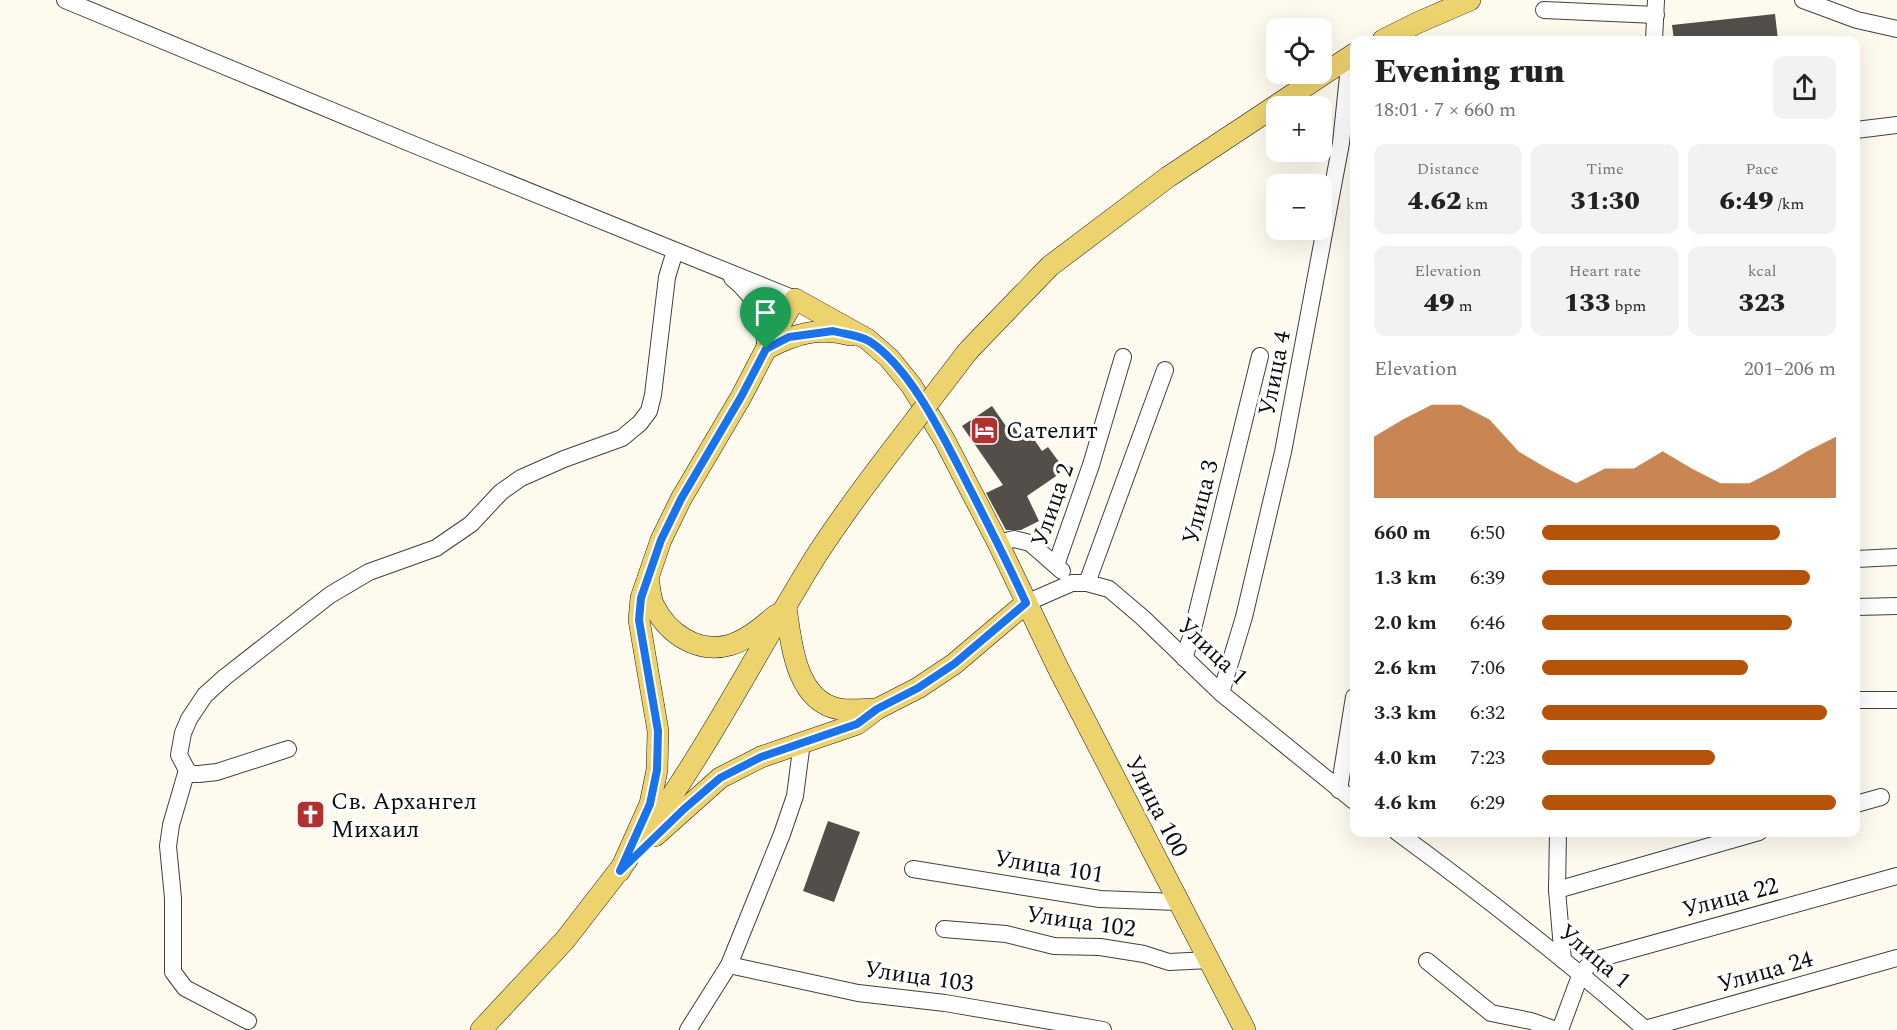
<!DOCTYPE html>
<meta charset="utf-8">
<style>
:root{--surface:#fff;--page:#f2f2f2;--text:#222;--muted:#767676;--accent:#b45309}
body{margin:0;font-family:Spectral,serif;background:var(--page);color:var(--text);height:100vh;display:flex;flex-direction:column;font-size:22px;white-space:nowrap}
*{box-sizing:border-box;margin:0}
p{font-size:20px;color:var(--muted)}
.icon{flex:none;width:33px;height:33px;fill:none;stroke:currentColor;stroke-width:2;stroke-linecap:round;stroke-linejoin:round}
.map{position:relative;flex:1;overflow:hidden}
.side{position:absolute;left:1350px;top:36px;width:510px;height:801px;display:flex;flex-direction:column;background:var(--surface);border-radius:12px;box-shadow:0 6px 24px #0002}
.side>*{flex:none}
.buttons{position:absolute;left:1266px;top:18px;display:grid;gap:12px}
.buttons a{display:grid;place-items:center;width:66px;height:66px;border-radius:12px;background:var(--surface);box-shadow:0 6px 24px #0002;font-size:30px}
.pin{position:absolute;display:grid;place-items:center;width:51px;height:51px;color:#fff;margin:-62px -26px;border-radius:50% 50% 50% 0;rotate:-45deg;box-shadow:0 0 6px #0007}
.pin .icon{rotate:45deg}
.round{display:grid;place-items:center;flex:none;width:63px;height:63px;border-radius:12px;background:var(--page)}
.head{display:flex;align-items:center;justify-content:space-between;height:102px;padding:0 24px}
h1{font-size:33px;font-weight:800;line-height:45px}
.metrics{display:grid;grid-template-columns:repeat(3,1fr);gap:9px;height:102px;padding:6px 24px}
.metrics div{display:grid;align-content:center;border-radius:12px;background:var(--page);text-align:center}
.metrics b{font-size:26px;font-weight:800}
.metrics small{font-size:16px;font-weight:400}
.metrics p{font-size:16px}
.chart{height:168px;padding:12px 24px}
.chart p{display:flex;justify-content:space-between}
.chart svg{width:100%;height:108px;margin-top:6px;fill:var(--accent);opacity:.7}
ul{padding:0 24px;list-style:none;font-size:20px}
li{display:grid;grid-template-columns:96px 72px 1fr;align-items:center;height:45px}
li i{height:15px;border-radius:8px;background:var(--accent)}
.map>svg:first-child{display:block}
.building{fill:#544e4a}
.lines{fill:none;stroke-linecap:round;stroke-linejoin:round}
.minor-casing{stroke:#404040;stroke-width:18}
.major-casing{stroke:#1e1e1e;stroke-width:22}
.minor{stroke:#fff;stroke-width:16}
.major{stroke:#edd36e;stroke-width:21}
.major-bridge-casing{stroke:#1e1e1e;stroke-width:22;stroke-linecap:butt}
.major-bridge{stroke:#edd36e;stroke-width:21}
.route-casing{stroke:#fff;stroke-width:12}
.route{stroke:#1a73e8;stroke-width:8}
.labels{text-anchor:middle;stroke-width:6;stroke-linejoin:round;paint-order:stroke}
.street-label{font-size:24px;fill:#0d0d0d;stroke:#fff}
.poi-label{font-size:24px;fill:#0d0d0d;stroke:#fff;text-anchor:start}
</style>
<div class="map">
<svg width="1897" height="1030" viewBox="0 0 1897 1030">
<rect width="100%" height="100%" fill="#fefbee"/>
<!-- building -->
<g class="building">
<path d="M 1775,14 L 1778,40 L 1674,40 L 1672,25 Z"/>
<path d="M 992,406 L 1008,429 L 1013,425 L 1021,438 L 1029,432 L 1042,451 L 1048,447 L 1065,470 L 1027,496 L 1039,521 L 1021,530 L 1006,530 L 986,493 L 1003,485 L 962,426 Z"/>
<path d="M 828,821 L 860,832 L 834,902 L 803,891 Z"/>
</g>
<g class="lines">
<defs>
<g id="minor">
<path d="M 65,0 L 417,146 L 795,299"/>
<path d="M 1803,0 L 1857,20 L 1897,29"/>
<path d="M 1544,10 L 1656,15"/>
<path d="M 1654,40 L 1656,0"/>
<path d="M 1856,130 L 1897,125"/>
<path d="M 732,278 C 758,299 763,317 766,349"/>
<path d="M 998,543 L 1014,539 L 1030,543 L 1062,571"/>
<path d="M 1856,559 L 1897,557"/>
<path d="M 1056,565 L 1091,465 L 1123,357"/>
<path d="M 1087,583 L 1165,370"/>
<path d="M 1026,603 L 1072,583 L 1087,583 L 1109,589 L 1142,617 L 1221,693 L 1354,801"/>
<path d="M 1856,607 L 1897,606"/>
<path d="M 1184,658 L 1191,637 L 1260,356"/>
<path d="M 1221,693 L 1244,617 L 1283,452 L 1341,143 L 1350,57"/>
<path d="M 1856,700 L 1897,700"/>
<path d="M 288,749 L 217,772 L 199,774 L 192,774 L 187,770 L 179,755 L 183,733 L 189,719 L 205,695 L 225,677 L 330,595 L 369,572 L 436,548 L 471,524 L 501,492 L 521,478 L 564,459 L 622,438 L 640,423 L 649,411 L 653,395 L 667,277 L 675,251"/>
<path d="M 187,770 L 171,825 L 168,846 L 173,898 L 173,972 L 185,988 L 248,1021"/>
<path d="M 1339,790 L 1354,697"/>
<path d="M 1856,804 L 1881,797"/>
<path d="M 1397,832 C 1483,895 1566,960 1646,1030"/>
<path d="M 1558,832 L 1557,890 L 1563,960"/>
<path d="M 913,869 L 1100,899 L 1177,902"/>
<path d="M 1557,890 L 1759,832"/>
<path d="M 944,929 L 1006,934 L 1054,946 L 1100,947 L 1144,954 L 1169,962 L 1210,960"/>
<path d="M 1427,961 L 1491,1013 L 1531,1021 L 1556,1030"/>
<path d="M 729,965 L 858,993 L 945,1003 L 1103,1030"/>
<path d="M 1645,1029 L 1897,958"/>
<path d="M 688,1030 L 729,965 L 782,834 L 795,796 L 802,742"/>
<path d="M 1560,1030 L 1581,973 L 1594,960 L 1897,876"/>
</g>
<g id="major">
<path d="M 1383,40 L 1417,23 L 1470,0"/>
<path d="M 766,349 C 796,333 819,327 851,335"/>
<path d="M 968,351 L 1050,266 L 1168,177 L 1354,54"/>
<path d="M 648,579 C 650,587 650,598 654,606 C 668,634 698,654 730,645 C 747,640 762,627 776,615"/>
<path d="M 786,607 C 791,641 795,701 839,709 C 851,711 865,709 877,709"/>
<path d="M 647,832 C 710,744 759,648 816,556 C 840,519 866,484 893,449"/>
<path d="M 655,836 L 720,778 L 761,757 L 857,724 L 877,709 L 918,688 L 954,664 L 1026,603"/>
<path d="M 620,871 L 650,804 L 657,770 L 658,731 L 639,620 L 641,598 L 661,540 L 681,499 L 741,397 L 766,349 L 795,299 L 867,339 L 889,358 L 911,385 L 944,439 L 998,543 L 1058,668 L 1245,1030"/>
<path d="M 481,1030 L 565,940 L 627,860"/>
</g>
</defs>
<!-- minor casing -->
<use href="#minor" class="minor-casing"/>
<!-- major casing -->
<use href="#major" class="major-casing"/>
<!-- minor -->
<use href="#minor" class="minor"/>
<!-- major -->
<use href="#major" class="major"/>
<defs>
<path id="major-bridge" d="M 893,449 L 968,351"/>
</defs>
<!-- major-bridge casing -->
<use href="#major-bridge" class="major-bridge-casing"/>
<!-- major-bridge -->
<use href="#major-bridge" class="major-bridge"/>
</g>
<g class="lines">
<defs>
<path id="route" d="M 833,331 C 844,334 859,335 869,341 C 910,367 943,436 965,479 C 986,520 1007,561 1026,603 L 954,664 L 918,688 L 877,709 L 857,724 L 761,757 L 720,778 L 684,809 L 620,871 L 650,804 L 657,770 L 658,731 L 639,620 L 641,598 L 661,540 L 681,499 L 741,397 L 766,349 L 789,337 Z"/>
</defs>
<!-- route casing -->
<use href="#route" class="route-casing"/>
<!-- route -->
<use href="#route" class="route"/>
</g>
<!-- icons -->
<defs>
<symbol id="hotel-square" viewBox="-11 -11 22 22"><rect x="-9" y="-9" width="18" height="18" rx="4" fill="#b13131" stroke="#fff"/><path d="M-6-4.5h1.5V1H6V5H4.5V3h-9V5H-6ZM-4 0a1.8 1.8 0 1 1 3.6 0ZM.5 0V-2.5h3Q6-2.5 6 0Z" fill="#fff"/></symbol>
<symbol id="church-square" viewBox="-11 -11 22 22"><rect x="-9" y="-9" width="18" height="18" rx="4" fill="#b13131" stroke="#fff"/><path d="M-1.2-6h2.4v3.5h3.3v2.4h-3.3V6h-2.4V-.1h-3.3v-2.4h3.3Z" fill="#fff"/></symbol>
</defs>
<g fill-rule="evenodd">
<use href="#hotel-square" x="968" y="414" width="33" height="33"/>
<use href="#church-square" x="294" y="798" width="33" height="33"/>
</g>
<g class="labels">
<!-- street labels -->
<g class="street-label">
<text transform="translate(1274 373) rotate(-79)" y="8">Улица 4</text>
<text transform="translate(1200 502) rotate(-76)" y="8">Улица 3</text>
<text transform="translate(1052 505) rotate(-71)" y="8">Улица 2</text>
<text transform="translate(1213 651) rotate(43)" y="8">Улица 1</text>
<text transform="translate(1157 806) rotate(63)" y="8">Улица 100</text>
<text transform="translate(1049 866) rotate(9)" y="8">Улица 101</text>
<text transform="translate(1730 897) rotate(-15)" y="8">Улица 22</text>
<text transform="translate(1081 921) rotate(8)" y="8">Улица 102</text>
<text transform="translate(1595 956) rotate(40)" y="8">Улица 1</text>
<text transform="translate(1765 971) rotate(-16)" y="8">Улица 24</text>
<text transform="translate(919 976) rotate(8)" y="8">Улица 103</text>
</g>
<!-- poi labels -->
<g class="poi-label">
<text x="1006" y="438">Сателит</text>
<text x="331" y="809">Св. Архангел<tspan x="331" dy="28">Михаил</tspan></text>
</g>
</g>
</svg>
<div class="buttons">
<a><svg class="icon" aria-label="locate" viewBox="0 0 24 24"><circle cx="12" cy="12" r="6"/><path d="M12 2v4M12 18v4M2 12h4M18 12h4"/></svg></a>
<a>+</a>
<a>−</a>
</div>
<div class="pin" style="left:766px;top:349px;background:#1e9e55"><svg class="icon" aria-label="arrive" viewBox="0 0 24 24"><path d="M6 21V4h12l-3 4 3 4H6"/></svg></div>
<section class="side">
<div class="head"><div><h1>Evening run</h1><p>18:01 · 7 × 660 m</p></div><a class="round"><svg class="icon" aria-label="share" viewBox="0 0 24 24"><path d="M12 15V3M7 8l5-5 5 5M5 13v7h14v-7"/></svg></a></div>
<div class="metrics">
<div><p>Distance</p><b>4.62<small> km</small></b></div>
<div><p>Time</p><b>31:30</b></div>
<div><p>Pace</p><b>6:49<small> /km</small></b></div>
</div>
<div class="metrics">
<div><p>Elevation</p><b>49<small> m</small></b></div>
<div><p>Heart rate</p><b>133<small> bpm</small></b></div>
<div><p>kcal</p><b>323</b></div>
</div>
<div class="chart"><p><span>Elevation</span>201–206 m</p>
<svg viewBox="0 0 160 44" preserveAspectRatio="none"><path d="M0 44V19L10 12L20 6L30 6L40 12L50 25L60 32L70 38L80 32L90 32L100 25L110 32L120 38L130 38L140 32L150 25L160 19V44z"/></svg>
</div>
<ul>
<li><b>660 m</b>6:50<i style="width:81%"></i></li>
<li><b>1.3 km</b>6:39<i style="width:91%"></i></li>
<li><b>2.0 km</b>6:46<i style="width:85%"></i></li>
<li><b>2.6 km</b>7:06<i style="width:70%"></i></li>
<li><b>3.3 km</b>6:32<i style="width:97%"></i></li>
<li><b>4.0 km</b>7:23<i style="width:59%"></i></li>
<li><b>4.6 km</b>6:29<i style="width:100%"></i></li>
</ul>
</section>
</div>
